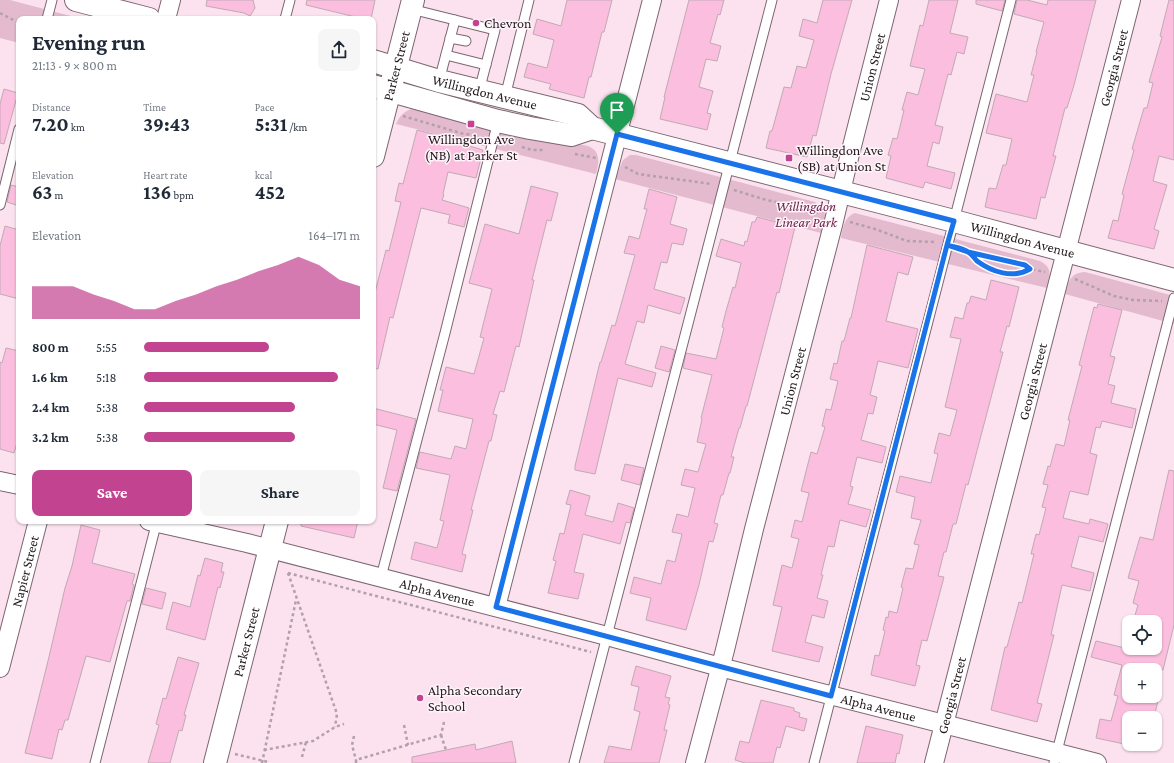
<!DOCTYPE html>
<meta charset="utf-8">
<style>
:root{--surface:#fff;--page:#f6f6f7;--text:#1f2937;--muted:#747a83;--accent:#c24390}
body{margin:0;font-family:"Crimson Pro",serif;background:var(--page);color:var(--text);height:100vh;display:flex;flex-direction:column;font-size:15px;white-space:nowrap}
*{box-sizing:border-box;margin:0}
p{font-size:13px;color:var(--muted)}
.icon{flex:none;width:22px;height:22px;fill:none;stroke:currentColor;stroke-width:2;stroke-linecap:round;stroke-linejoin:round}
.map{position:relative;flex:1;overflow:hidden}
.drawer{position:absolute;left:16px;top:16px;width:360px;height:508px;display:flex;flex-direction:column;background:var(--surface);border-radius:8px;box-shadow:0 1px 3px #0004}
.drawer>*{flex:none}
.fabs{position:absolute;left:1122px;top:615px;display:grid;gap:8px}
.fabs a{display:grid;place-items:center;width:40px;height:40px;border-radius:8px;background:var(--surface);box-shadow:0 1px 3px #0004;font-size:20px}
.pin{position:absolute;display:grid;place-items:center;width:34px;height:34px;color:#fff;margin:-41px -17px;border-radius:50% 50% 50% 0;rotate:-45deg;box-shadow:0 0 4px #0007}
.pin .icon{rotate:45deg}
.round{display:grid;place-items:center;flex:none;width:42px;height:42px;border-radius:8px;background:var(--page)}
.headline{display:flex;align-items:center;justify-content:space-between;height:68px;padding:0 16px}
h1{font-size:22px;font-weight:700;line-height:30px}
.stats{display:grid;grid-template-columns:repeat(3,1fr);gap:6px;height:68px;padding:4px 16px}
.stats div{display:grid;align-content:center}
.stats b{font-size:20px;font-weight:700}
.stats small{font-size:11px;font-weight:400}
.stats p{font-size:11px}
.chart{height:112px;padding:8px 16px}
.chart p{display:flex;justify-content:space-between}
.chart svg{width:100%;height:72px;margin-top:4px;fill:var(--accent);opacity:.7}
.cta{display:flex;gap:8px;margin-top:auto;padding:8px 16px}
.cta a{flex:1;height:46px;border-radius:8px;background:var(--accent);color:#fff;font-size:16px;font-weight:700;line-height:46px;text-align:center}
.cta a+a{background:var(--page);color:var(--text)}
ul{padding:0 16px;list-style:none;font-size:13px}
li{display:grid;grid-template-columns:64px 48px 1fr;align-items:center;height:30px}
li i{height:10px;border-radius:5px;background:var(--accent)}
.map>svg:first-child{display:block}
.green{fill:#e3bace}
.building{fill:#fcbede;stroke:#c1a9b5}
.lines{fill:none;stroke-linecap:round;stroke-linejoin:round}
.service-casing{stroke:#7c6671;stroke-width:11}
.minor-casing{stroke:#7c6671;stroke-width:20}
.tertiary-casing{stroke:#7c6671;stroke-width:24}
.secondary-casing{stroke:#7c6671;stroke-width:24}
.path{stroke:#b3a0a9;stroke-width:2.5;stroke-dasharray:3 3;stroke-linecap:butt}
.service{stroke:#fff;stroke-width:9}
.minor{stroke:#fff;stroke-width:18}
.tertiary{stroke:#fff;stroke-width:22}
.secondary{stroke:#fff;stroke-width:22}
.route-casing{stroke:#fff;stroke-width:8}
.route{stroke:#1a73e8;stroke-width:5}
.poi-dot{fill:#c24390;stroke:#fef4f9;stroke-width:1.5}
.labels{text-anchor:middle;stroke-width:3;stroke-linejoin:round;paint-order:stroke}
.poi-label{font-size:14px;fill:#22191d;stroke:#fef4f9;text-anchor:start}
.street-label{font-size:14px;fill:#22191d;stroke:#fef4f9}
.park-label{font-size:14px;font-style:italic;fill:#68234c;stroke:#fef4f9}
</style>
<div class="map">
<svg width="1174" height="763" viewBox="0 0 1174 763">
<rect width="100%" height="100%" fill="#fbe2ee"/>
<!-- green -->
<g class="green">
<path d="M 0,0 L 10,0 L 82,19 L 19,19 L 19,43 L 0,38 Z"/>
<path d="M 411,109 L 419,110 L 507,131 L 588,146 C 601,151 599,162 596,174 L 396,124 C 399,117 403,112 411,109 Z"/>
<path d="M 630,155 L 636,155 L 815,202 L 824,210 L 825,215 L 821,233 L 615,179 L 623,160 Z"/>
<path d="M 855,213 L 1040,261 C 1053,268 1050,275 1047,288 L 841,238 C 843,228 844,217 855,213 Z"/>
<path d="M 1085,272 L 1174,296 L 1174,324 L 1065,294 C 1069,281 1070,273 1085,272 Z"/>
</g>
<!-- building -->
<g class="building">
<path d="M 207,0 L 253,0 L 255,8 L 250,16 L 244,13 L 206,6 Z"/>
<path d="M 307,0 L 375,0 L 371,19 L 364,19 L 306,5 Z"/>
<path d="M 567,0 L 612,0 L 604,32 L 602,32 L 591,77 L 589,77 L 584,98 L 549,89 L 551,84 L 524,77 L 528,63 L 547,68 L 554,40 L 533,34 L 537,19 L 561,26 Z"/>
<path d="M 689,0 L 724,0 L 720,15 L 718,14 L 710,43 L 721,46 L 717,61 L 706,59 L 699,87 L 713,91 L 707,113 L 711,114 L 707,130 L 660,119 L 665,97 L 664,97 Z"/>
<path d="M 823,0 L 852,0 L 831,74 L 816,136 L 813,135 L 807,157 L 766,148 L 770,131 L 772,131 L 784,87 L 791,88 L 797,66 L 806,68 L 814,40 L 799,36 L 803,19 L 817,23 Z"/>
<path d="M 929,0 L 958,0 L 950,33 L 968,37 L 964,54 L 957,52 L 951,75 L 948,74 L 935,125 L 943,127 L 939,144 L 933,142 L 927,166 L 955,173 L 951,189 L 925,182 L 923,188 L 886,178 L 891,156 L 888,155 L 893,138 L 897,139 L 904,110 L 902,110 L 907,92 L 918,95 L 925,69 L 910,66 L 920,25 L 923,26 Z"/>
<path d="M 976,0 L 1005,0 L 1002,11 L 976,4 Z"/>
<path d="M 1017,0 L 1027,0 L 1047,5 L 1048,0 L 1096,0 L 1074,85 L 1067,108 L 1065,108 L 1053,156 L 1056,156 L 1050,178 L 1045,198 L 1041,197 L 1036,219 L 985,207 L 989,188 L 996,189 L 1003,165 L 1006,165 L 1012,139 L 986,133 L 996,94 L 1027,102 L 1034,75 L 1031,75 L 1037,52 L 1036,52 L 1044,22 L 1014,14 Z"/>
<path d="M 1169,0 L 1174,0 L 1174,160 L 1159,156 L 1153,181 L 1167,185 L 1154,229 L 1159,231 L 1154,249 L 1108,238 L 1113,220 L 1118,221 L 1124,195 L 1122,194 L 1134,150 L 1132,149 L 1144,108 L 1147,108 L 1153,83 L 1149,82 L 1162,37 L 1160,36 Z"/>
<path d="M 4,89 L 18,93 L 4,144 L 0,143 L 0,104 Z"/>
<path d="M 417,130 L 457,140 L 456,142 L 483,150 L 476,178 L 448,172 L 443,194 L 444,195 L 442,200 L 469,208 L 464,227 L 448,223 L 450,215 L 421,208 L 393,318 L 390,317 L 378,369 L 373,368 L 373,300 L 386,250 L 389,251 L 401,202 L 395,201 L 399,183 L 403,184 Z"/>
<path d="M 11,185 L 19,187 L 19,206 L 7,202 Z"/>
<path d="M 531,186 L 558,193 L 551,221 L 547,220 L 532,280 L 534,280 L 519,347 L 516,346 L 504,392 L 500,391 L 493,414 L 497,415 L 491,441 L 489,441 L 471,510 L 473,510 L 462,554 L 466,555 L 462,572 L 411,559 L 415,542 L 437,548 L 444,521 L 440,520 L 450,475 L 416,468 L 420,452 L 451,459 L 455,446 L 466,449 L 473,419 L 438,411 L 443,390 L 440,390 L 446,367 L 474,374 L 484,338 L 480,337 L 492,289 L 469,283 L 485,224 L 519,234 Z"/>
<path d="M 649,189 L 677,197 L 670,224 L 687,229 L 683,245 L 672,243 L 667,263 L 661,262 L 654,289 L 685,298 L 680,314 L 648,305 L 644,323 L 637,321 L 625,364 L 656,373 L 652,387 L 618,378 L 595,474 L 575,470 L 575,466 L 600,362 L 601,362 L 612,325 L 615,326 L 635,255 L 624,253 L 629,236 L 639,239 L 647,209 L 644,209 Z"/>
<path d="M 757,217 L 795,227 L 779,293 L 777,292 L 747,406 L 746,406 L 740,428 L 739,428 L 731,457 L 734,457 L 730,473 L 729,473 L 723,495 L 721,495 L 714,523 L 718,524 L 713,542 L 709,541 L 699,585 L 686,630 L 646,620 L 651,598 L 630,593 L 634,577 L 661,584 L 667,560 L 675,562 L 682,534 L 672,532 L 677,514 L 688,517 L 695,488 L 681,485 L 685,469 L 698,472 L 706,444 L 697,442 L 702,419 L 701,418 L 712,375 L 683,368 L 686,353 L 716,359 L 724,328 L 722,327 L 726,311 L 733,287 L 735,288 L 741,263 L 716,256 L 721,239 L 744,246 L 745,241 L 747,242 L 752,222 L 755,222 Z"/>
<path d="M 5,226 L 19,230 L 19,299 L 0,294 L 0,246 Z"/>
<path d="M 867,245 L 913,257 L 908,275 L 898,272 L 886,321 L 918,329 L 908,368 L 878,361 L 870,395 L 877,397 L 873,414 L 868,413 L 861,440 L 886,447 L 882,463 L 857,457 L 850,486 L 853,487 L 848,504 L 871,510 L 866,527 L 840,520 L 834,547 L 828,546 L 821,575 L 823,575 L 817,598 L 828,601 L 824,618 L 812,615 L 805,642 L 823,647 L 819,662 L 772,651 L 782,607 L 773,605 L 782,565 L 792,568 L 799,539 L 791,537 L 795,520 L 802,522 L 809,493 L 801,491 L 811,452 L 817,454 L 825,427 L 822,426 L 826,409 L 831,410 L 838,381 L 830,379 L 834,363 L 837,364 L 842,341 L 844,341 L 850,318 L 851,318 Z"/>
<path d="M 991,280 L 1019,287 L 1009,327 L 1007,326 L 1000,352 L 1003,352 L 968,485 L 966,484 L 956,524 L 953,524 L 946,552 L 944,552 L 938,576 L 944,577 L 927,641 L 922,640 L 916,665 L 920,666 L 915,686 L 871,675 L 875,655 L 879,656 L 885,631 L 883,630 L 886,617 L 888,618 L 889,611 L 897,613 L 903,588 L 901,587 L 906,568 L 913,569 L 919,545 L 914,544 L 921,520 L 911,518 L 915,497 L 896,492 L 900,476 L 931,483 L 938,454 L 934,453 L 939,433 L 950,436 L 957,410 L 945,407 L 961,339 L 950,337 L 955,317 L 963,319 L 967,303 L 969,303 L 971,296 L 986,300 Z"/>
<path d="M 1098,304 L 1122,310 L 1110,356 L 1115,357 L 1108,384 L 1115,386 L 1111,403 L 1136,409 L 1132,428 L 1102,421 L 1100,428 L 1096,427 L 1090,453 L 1097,455 L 1088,495 L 1070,491 L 1063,518 L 1089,524 L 1090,519 L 1108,524 L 1103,542 L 1079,536 L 1071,567 L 1094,573 L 1090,591 L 1062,585 L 1051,635 L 1054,635 L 1037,703 L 1042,704 L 1037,722 L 991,710 L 1005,647 L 1007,647 L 1019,602 L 1022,603 L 1034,554 L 1031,554 L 1036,534 L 1039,535 L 1046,508 L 1042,507 L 1048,485 L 1043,484 L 1048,466 L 1050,467 L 1056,444 L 1064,446 L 1070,420 L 1068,420 L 1082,366 L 1079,365 L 1094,307 L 1097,308 Z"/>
<path d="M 661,346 L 675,350 L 669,372 L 655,368 Z"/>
<path d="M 6,348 L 19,351 L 19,436 L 14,453 L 0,449 L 0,362 L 2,363 Z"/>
<path d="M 373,408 L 416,419 L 397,491 L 383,488 L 397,430 L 373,424 Z"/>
<path d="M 625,464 L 644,468 L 640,485 L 621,480 Z"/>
<path d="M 1169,470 L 1174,471 L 1174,625 L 1163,670 L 1129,670 L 1129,696 L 1159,696 L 1154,718 L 1129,718 L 1129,745 L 1096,738 L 1100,719 L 1111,721 L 1118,696 L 1114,695 L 1122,665 L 1091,657 L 1096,641 L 1125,648 L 1155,648 L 1155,622 L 1133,622 L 1138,605 L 1133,603 L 1139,581 L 1128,578 L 1140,537 L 1153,540 Z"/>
<path d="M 570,490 L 590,496 L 585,515 L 613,522 L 618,503 L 634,508 L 630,523 L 626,522 L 620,544 L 583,534 L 574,572 L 584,574 L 578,599 L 548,593 L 556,561 L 553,560 L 560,533 L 564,534 L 571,505 L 566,504 Z"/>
<path d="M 301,521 L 358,521 L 354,538 L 301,526 Z"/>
<path d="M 81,525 L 100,530 L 92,563 L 135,574 L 132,584 L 134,585 L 130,601 L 127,601 L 110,662 L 86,656 L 68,720 L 65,720 L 62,730 L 59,729 L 52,759 L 25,753 L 48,661 L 65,588 L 72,566 Z"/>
<path d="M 205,558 L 223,563 L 221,572 L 224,572 L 220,588 L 218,587 L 205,640 L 166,629 L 173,602 L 190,607 L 198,575 L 200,576 Z"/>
<path d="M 146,588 L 166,593 L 162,609 L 142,604 Z"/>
<path d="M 178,657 L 199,663 L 184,715 L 186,715 L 182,731 L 179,730 L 170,763 L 148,763 L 159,725 L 156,724 L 163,698 L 166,699 Z"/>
<path d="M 636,666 L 671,676 L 665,697 L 670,698 L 668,704 L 670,705 L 664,730 L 667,730 L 659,763 L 604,763 L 609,746 L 631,750 L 640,712 L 634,710 L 639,687 L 631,685 Z"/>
<path d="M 761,700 L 794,708 L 794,711 L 800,713 L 799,717 L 807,719 L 804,731 L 786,726 L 780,748 L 777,747 L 773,763 L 745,763 L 735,760 L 740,741 L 749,743 Z"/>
<path d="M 866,726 L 903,735 L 899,754 L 897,753 L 895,763 L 857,763 Z"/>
<path d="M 512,741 L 516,763 L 412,763 L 412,757 L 475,744 L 476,750 Z"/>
</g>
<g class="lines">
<defs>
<g id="service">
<path d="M 411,9 L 455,20"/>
<path d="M 47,19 L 52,0"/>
<path d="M 285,19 L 290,0"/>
<path d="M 450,38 L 466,41"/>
<path d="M 446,55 L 486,65"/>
<path d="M 439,81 L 455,20 L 495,30 L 479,91"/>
<path d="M 505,97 L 529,0"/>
<path d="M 0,205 L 19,129"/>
<path d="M 381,577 L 445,333 L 498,121"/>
<path d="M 95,763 L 157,521"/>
<path d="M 574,763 L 772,0"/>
<path d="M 814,763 C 878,508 945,254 1011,0"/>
<path d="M 1054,763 L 1174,298"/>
</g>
<g id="minor">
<path d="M 166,19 L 171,0"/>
<path d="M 0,481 L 19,485"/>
<path id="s1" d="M 149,521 L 247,543 L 607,636 L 720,667 L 1097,763"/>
<path d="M 496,607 L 652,0"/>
<path id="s2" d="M 0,668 L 38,521"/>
<path id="s3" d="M 695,763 L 725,650 L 754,529 L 833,225 L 847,166 L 889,0"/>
<path id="s4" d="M 934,763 L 1131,0"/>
</g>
<g id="tertiary">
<path id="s5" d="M 373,156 L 413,0"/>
<path id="s6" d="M 215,763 L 277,521"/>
</g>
<g id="secondary">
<path d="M 76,0 L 149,19"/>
<path id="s7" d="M 373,61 L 439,81 L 578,115 L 592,128 L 954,221 L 1174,280"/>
<path d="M 373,86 L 498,121 L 530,128 L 571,135 L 592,128"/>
</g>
</defs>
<!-- service casing -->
<use href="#service" class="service-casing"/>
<!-- minor casing -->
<use href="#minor" class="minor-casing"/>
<!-- tertiary casing -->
<use href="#tertiary" class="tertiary-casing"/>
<!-- secondary casing -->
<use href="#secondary" class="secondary-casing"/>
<!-- path -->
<g class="path">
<path d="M 0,13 L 19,23"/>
<path d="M 403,116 L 464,134 L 477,135"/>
<path d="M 522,147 L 532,150 L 543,150"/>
<path d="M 575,154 L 596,158"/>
<path d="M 625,167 L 638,174 L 712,184"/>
<path d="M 734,190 L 763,199 L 820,213"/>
<path d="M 850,222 L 875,229 L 907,241 L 935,242"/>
<path d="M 958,248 L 968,252 L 1025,265 L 1030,269 L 1045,272"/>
<path d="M 969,252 C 983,268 1009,282 1030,269"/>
<path d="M 1075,279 L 1114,296 L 1133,300 L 1162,301"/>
<path d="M 288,573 L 591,652"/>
<path d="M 288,573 L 337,714 L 335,727"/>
<path d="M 404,725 L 408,745"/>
<path d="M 441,735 L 446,750"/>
<path d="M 354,736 L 352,745 L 356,760"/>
<path d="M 264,750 L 313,741 L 335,727 L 344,724"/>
<path d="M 235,754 L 268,762 L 269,763"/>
<path d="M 302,757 L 306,742"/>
<path d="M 262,763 L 296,600"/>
<path d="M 356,763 L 356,760 L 441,735 L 444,722"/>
</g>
<!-- service -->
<use href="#service" class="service"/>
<!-- minor -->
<use href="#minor" class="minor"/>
<!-- tertiary -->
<use href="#tertiary" class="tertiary"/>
<!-- secondary -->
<use href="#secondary" class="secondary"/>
</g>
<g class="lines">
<defs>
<path id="route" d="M 617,134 L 496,607 L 831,696 L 947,245 L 968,252 L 1025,265 L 1030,269 C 1013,279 992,272 977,261 C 974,258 972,254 968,252 C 963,248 953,247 947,245 L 954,221 L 617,134"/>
</defs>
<!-- route casing -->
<use href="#route" class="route-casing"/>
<!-- route -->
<use href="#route" class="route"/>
</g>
<!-- markers -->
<g class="poi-dot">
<circle cx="476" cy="23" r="4"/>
<rect x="467" y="120" width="8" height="8" rx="2"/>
<rect x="785" y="154" width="8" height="8" rx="2"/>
<circle cx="420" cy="698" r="4"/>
</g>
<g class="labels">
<!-- poi labels -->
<g class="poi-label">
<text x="484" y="28">Chevron</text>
<text x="471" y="144" text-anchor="middle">Willingdon Ave<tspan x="471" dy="16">(NB) at Parker St</tspan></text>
<text x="797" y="155">Willingdon Ave<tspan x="797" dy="16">(SB) at Union St</tspan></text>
<text x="428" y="695">Alpha Secondary<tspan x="428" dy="16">School</tspan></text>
</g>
<!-- street labels -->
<g class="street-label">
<text dy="5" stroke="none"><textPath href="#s5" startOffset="93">Parker Street</textPath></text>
<text dy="5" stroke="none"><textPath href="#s3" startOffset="718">Union Street</textPath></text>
<text dy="5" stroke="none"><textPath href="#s4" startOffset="718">Georgia Street</textPath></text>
<text dy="5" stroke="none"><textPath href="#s7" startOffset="116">Willingdon Avenue</textPath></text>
<text dy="5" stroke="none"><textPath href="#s7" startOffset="676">Willingdon Avenue</textPath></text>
<text dy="5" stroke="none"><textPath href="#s4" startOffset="394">Georgia Street</textPath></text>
<text dy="5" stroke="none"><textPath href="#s3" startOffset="394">Union Street</textPath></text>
<text dy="5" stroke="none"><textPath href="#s2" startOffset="100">Napier Street</textPath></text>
<text dy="5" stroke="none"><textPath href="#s1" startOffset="297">Alpha Avenue</textPath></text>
<text dy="5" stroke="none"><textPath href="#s6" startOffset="125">Parker Street</textPath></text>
<text dy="5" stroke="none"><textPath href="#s4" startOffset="70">Georgia Street</textPath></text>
<text dy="5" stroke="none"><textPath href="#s1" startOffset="753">Alpha Avenue</textPath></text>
</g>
<!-- park labels -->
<g class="park-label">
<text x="806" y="211">Willingdon<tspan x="806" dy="16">Linear Park</tspan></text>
</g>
</g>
</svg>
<div class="fabs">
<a><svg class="icon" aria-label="locate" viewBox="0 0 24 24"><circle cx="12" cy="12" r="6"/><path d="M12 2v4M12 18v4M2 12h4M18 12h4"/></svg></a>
<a>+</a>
<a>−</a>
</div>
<div class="pin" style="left:617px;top:134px;background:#1e9e55"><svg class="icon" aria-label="arrive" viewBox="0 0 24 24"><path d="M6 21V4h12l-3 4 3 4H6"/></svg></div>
<section class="drawer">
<div class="headline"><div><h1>Evening run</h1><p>21:13 · 9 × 800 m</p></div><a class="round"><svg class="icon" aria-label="share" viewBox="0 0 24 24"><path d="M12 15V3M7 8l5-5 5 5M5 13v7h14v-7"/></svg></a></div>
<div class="stats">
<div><p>Distance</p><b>7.20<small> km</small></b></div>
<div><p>Time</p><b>39:43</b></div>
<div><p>Pace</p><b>5:31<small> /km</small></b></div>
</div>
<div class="stats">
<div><p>Elevation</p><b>63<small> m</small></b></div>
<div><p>Heart rate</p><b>136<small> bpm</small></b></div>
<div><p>kcal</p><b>452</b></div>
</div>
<div class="chart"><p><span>Elevation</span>164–171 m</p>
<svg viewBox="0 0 160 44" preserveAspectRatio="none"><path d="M0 44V24L10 24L20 24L30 29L40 33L50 38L60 38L70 33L80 29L90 24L100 20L110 15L120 11L130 6L140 11L150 20L160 24V44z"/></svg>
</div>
<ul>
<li><b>800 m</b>5:55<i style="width:58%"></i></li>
<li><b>1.6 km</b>5:18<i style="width:90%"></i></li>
<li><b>2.4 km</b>5:38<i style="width:70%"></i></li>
<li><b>3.2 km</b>5:38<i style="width:70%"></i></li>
</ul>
<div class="cta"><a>Save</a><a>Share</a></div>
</section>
</div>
